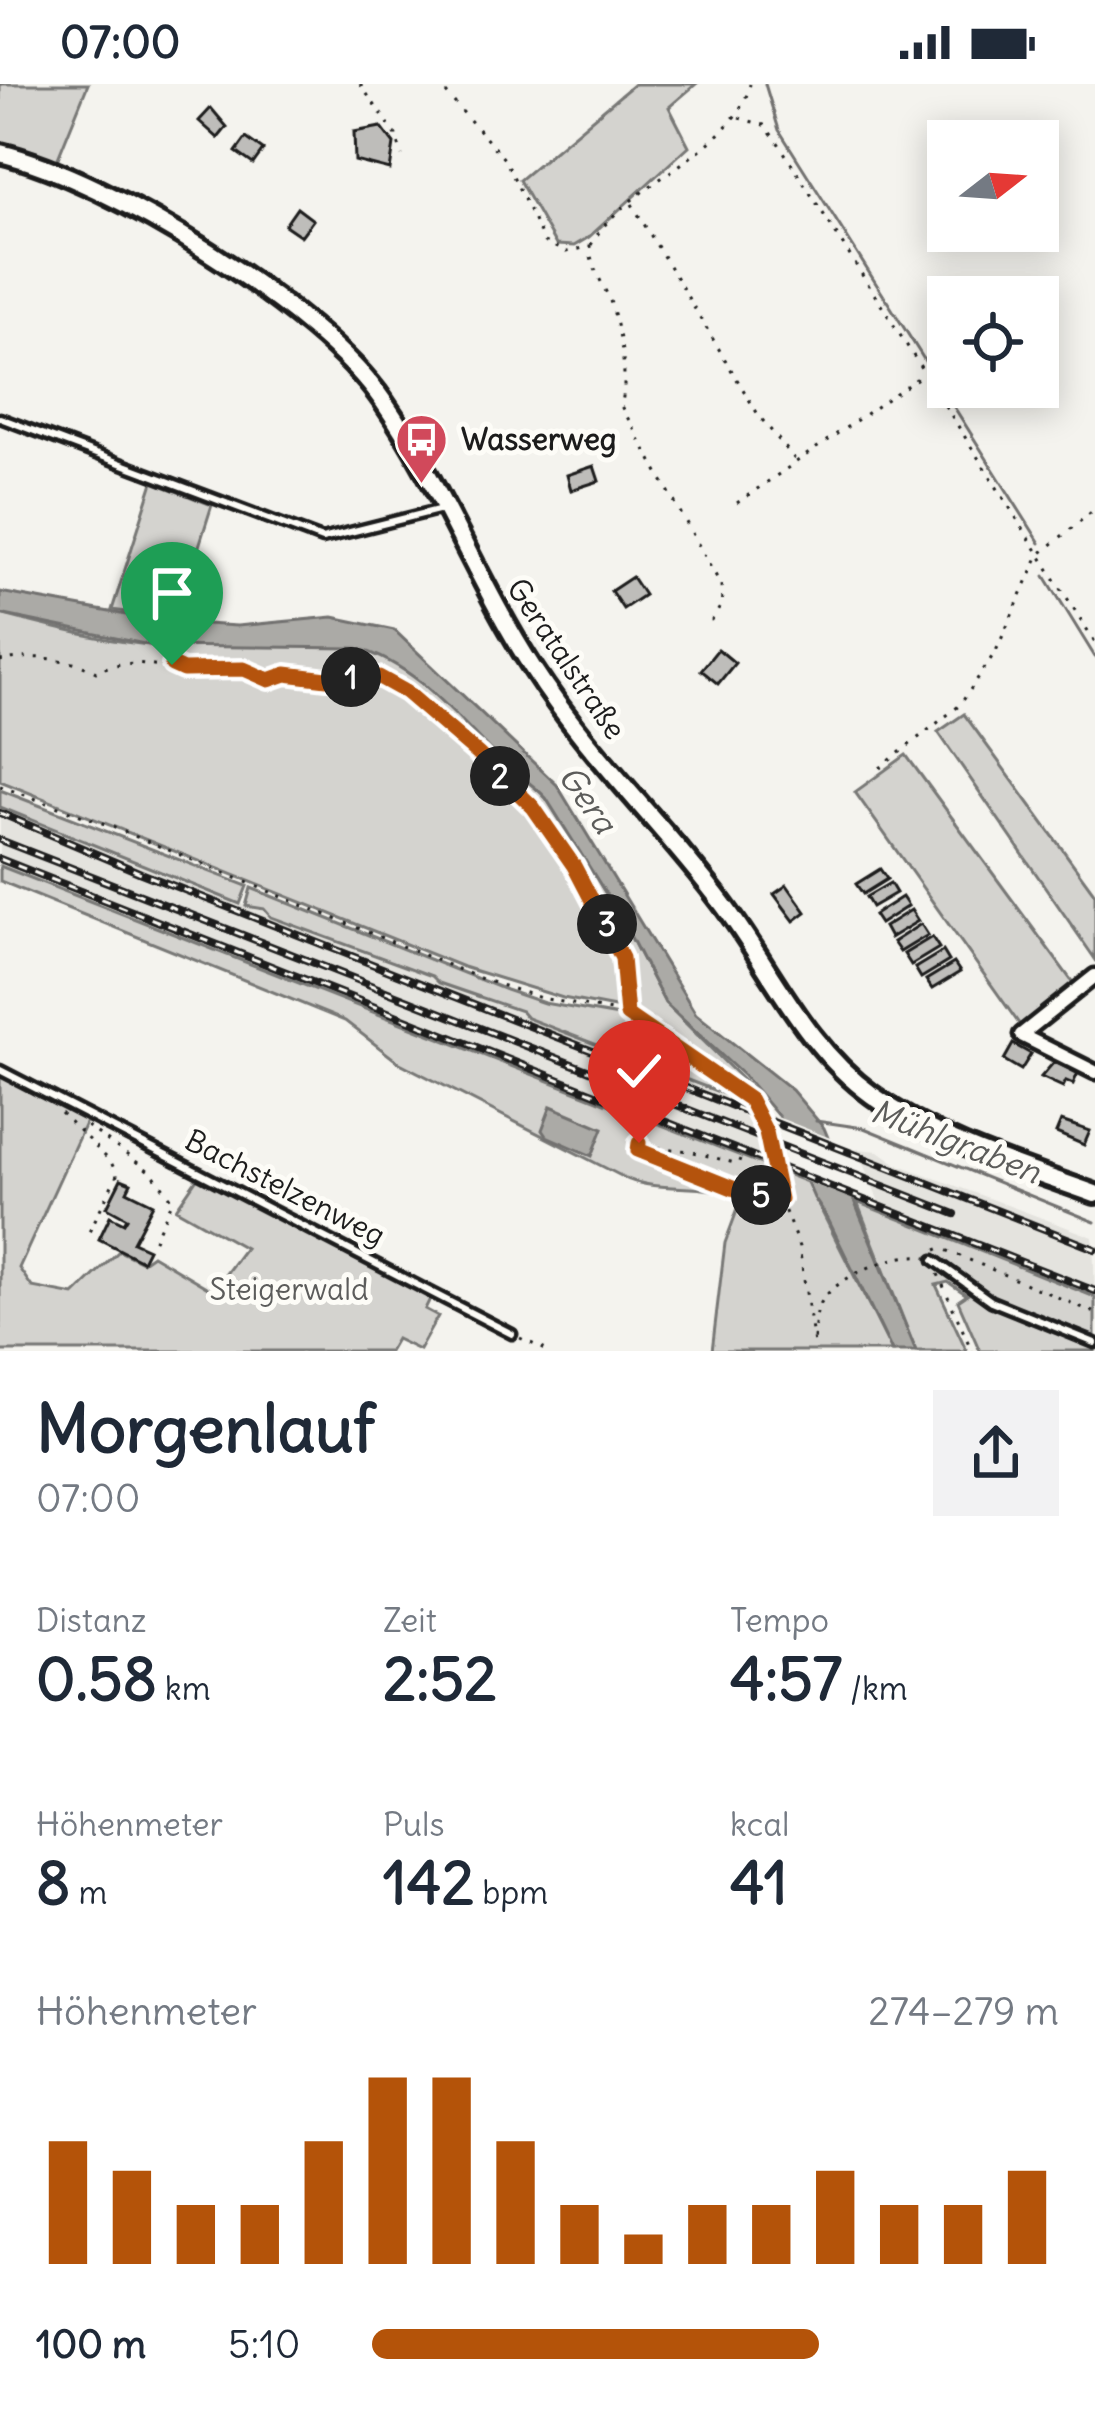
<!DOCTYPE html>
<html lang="de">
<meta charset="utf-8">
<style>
:root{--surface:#fff;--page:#f2f2f3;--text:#1f2937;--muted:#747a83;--accent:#b45309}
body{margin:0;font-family:Delius,sans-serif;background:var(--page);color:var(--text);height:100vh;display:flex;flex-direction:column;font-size:45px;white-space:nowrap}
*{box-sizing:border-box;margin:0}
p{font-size:39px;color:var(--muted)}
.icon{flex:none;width:66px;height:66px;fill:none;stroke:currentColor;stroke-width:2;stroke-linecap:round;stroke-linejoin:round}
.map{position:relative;height:1267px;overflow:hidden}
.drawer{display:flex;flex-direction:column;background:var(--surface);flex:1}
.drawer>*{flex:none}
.needle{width:78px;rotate:73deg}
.controls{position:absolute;left:927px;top:36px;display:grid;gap:24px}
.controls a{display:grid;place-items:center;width:132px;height:132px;border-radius:0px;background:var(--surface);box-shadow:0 6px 30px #0003;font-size:60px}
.pin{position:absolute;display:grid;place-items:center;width:102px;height:102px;color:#fff;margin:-123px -51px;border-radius:50% 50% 50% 0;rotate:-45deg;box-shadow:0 0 12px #0007}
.pin .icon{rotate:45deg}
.km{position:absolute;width:60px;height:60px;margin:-30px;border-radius:50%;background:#222;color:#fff;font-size:33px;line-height:60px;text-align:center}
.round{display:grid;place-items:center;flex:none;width:126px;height:126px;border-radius:0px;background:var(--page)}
.summary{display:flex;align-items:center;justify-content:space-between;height:204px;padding:0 36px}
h1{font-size:66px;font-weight:700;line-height:90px}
.figures{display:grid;grid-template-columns:repeat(3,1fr);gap:18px;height:204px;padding:12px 36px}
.figures div{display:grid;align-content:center}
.figures b{font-size:60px;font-weight:700}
.figures small{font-size:33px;font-weight:400}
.figures p{font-size:33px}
.chart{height:336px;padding:24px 36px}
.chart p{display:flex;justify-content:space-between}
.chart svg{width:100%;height:216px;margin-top:12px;stroke:var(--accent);stroke-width:6}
ul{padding:0 36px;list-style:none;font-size:39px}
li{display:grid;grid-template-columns:192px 144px 1fr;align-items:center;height:90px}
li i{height:30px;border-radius:15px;background:var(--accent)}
.status{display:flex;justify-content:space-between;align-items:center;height:84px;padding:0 60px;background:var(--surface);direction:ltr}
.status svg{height:33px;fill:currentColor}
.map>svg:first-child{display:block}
.built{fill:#e4e3de}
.green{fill:#d4d3cf;stroke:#787876;stroke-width:3}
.water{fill:#abaaa6;stroke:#72716f;stroke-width:3}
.pier{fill:#f4f3ee}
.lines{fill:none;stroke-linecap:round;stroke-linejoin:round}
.stream{stroke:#72716f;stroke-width:3}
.building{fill:#bebdba;stroke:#1c1c1c;stroke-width:3}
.lane-casing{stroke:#1c1c1c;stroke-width:15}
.street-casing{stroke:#1c1c1c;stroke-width:21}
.secondary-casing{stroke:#1c1c1c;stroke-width:26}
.path{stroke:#1c1c1c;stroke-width:3;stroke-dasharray:3 9;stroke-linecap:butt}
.lane{stroke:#fdfcf7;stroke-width:6}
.street{stroke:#fdfcf7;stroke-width:12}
.secondary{stroke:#fdfcf7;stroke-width:16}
.rail-casing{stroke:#1c1c1c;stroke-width:8}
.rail{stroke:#fdfcf7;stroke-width:3;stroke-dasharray:9;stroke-linecap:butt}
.route-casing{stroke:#fff;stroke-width:24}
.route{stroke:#b45309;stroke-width:15}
.labels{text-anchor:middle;stroke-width:10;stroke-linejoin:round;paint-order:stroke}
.poi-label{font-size:30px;font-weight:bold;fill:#1c1c1c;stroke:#fdfcf7;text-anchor:start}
.street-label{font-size:30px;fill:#1c1c1c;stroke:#fdfcf7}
.park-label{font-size:30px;fill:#5c5c5b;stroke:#fdfcf7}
.water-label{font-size:33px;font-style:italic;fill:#5c5c5a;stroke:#fdfcf7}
</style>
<div class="status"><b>07:00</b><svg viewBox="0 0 49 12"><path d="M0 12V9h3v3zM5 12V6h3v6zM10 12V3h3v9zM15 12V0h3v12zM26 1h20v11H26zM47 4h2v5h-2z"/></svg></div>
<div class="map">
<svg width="1095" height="1267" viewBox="0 0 1095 1267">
<rect width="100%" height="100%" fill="#f4f3ee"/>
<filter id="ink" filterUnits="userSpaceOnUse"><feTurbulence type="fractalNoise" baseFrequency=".00833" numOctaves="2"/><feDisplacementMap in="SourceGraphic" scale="24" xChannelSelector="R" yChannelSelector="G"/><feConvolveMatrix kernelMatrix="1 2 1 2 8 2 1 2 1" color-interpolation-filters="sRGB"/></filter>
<g filter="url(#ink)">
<!-- built -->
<g class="built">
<path d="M 0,723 L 240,820 L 264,825 L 333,857 L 352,860 L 358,867 L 432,892 L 439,899 L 521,927 L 527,934 L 719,1005 L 747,1022 L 768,1083 L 0,782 Z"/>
<path d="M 857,1065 L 879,1067 L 897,1080 L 1093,1153 L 1095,1213 L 892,1136 L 893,1132 L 883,1128 Z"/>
</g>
<!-- green -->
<g class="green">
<path d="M 0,0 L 88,0 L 56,79 L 0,62 Z"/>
<path d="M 634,0 L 696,0 L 669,23 L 689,62 L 589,153 L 574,162 L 556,161 L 519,96 Z"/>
<path d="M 153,398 L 212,421 L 176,535 L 112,526 Z"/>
<path d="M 0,530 C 52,543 108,559 162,562 C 224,566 326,550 380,571 C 429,589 461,638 497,673 C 512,688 531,697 546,714 L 620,832 L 665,919 L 760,1013 L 746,1009 L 630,927 L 563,914 L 463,883 L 0,697 Z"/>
<path d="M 964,630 L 1095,810 L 1095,875 L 938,648 Z"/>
<path d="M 906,671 L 1074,900 L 1022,944 L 855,708 Z"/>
<path d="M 0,706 L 247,802 L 240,820 L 0,723 Z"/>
<path d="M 0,782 L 807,1098 L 892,1267 L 712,1267 L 725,1159 L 741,1116 C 707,1096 664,1110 627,1095 L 398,978 L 345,937 L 0,797 Z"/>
<path d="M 251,804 L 506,906 L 544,919 L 624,933 L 728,1000 L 724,1010 L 630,974 L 615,963 L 605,964 L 527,934 L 521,927 L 439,899 L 432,892 L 271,833 L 264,825 L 246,822 Z"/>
<path d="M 0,991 L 87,1035 L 19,1184 L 32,1203 L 74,1211 L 119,1167 L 142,1178 L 152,1171 L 213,1207 L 245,1164 L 176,1125 L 198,1093 L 431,1213 L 425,1225 L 438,1232 L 419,1266 L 396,1255 L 389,1267 L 0,1267 Z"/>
<path d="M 857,1118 L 1095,1213 L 1095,1267 L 980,1267 L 958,1217 L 967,1211 L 948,1198 L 936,1201 L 967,1267 L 916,1267 Z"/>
</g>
<!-- water -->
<g class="water">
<path d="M 0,508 L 159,537 L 237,542 L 333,533 L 394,546 L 557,701 L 696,930 L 792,1006 L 824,1044 L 916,1267 L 892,1267 L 828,1135 L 814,1114 L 779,1033 L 744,992 L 665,919 L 620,832 L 546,714 C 531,697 511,688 496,672 C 453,629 417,582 357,564 L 154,562 L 0,530 Z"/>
<path d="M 551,1022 L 603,1044 L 592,1072 L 546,1052 L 542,1046 Z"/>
</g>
<!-- pier -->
<path class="pier" d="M 767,1029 L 838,1057 L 864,1120 L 799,1095 Z"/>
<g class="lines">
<!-- stream -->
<g class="stream">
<path d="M 765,0 L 779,46 L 1040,459"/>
<path d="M 1045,492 L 1095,573"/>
<path d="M 816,1037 L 864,1044 L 1095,1138"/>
</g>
</g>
<!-- building -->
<g class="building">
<path d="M 211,24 L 227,43 L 218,54 L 199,37 Z"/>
<path d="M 381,43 L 394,60 L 390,86 L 355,77 L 354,48 Z"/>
<path d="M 246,54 L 263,66 L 253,80 L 236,68 Z"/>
<path d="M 297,124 L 313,136 L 301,152 L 285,141 Z"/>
<path d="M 594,382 L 599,397 L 571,406 L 567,391 Z"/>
<path d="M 632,493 L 644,511 L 623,525 L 611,507 Z"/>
<path d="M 718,565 L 735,579 L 718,600 L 701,586 Z"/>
<path d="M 880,785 L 887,795 L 863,810 L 856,800 Z"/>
<path d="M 890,799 L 896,809 L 872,823 L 866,813 Z"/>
<path d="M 787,801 L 806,828 L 794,837 L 774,810 Z"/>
<path d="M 902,813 L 908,822 L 880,840 L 874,831 Z"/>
<path d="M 911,826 L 918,837 L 890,854 L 884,843 Z"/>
<path d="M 921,840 L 928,851 L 900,868 L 893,858 Z"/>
<path d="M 932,853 L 939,864 L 911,881 L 904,870 Z"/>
<path d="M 943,867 L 949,877 L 921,894 L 915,884 Z"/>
<path d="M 954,879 L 960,888 L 932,905 L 926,896 Z"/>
<path d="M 1013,960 L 1031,970 L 1021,986 L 1004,976 Z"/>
<path d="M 1054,978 L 1078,989 L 1073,1000 L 1066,997 L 1063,1003 L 1041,993 Z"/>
<path d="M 1061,1037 L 1090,1047 L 1084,1061 L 1056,1049 Z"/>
<path d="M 121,1095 L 131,1099 L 127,1107 L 153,1120 L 133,1158 L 148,1165 L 142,1177 L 99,1155 L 110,1132 L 124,1139 L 127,1134 L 107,1123 Z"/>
</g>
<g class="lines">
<defs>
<g id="lane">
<path d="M 0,334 L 322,455 L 442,425"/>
<path d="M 0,986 L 512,1250"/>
<path d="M 934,1176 L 991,1217 L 1095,1259"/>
</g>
<path id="street" d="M 1095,892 L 1021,951 L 1095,988"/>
<path id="secondary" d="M 0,69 C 109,95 319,224 383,317 C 441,401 478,500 534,586 C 588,670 662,739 722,819 C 771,884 804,962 872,1011 C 937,1058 1020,1083 1095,1110"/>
</defs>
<!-- lane casing -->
<use href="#lane" class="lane-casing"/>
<!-- street casing -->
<use href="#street" class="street-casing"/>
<!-- secondary casing -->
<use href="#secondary" class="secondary-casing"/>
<!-- path -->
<g class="path">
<path d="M 360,0 L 396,51 L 402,72"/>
<path d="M 438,0 L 506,77 L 544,158 L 566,168 L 590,162 C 590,182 603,199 610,217 C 620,244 629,296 621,322 L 721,501 L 722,520 L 712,536 L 714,545"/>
<path d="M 739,34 L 764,41 L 779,60 L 1095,558"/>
<path d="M 632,120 L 759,332 L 797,378"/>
<path d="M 591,161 C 622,101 736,67 750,0"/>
<path d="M 737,419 L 922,291"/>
<path d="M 0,577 C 29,570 71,574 96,588 C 125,573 152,581 182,586 C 202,589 222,580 242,585 C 251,587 260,593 269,596 L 286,590 L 327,595 L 379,593 L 405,608 L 478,670 L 533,723 L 575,782 L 622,875 L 627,930"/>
<path d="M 880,684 L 960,621 L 996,567 L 1039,471 L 1095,425"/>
<path d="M 0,702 L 105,740 L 482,895 L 541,914 L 627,930 L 750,1016 L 766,1048 L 780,1115 L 799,1163 L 815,1267"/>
<path d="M 725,1011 L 730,1002"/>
<path d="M 61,1029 L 111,1078 L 117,1091 L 89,1148"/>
<path d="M 87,1042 L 152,1089 L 173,1116 L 151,1162"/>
<path d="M 740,1075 L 738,1080 L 690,1067 L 636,1061 L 735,1105 L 779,1115"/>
<path d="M 936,1166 L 941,1164 L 1095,1229"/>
<path d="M 938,1190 L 972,1267"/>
<path d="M 520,1254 L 548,1267"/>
<path d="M 814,1255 C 815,1241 815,1228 822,1217 C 837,1192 900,1166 927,1173"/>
</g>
<!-- lane -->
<use href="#lane" class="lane"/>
<!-- street -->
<use href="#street" class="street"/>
<!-- secondary -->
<use href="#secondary" class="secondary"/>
<defs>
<g id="rail">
<path d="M 0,729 L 141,789 L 1095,1165"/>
<path d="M 0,756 L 955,1130"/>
<path d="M 0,775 L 1095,1207"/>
</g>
</defs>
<!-- rail casing -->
<use href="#rail" class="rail-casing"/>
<!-- rail -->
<use href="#rail" class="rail"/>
</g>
</g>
<g class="lines" filter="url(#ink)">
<defs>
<path id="route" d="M 172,581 L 183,586 L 244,585 L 269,596 L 286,590 L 327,595 L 379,593 L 406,608 L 478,670 L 533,723 L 574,782 L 622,874 L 627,931 L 750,1016 L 766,1048 L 780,1115 L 735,1105 L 638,1066 L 639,1059"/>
</defs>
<!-- route casing -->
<use href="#route" class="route-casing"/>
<!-- route -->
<use href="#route" class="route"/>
</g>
<!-- icons -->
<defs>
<symbol id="bus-pin" viewBox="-11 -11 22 30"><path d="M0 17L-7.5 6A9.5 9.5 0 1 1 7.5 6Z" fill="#d1495b" stroke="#fdfcf7"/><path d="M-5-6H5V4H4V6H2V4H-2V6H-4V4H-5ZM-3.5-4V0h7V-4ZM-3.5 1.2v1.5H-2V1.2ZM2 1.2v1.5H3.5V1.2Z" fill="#fff"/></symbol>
</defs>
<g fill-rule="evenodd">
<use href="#bus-pin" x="392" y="326" width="59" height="81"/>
</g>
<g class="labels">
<!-- poi labels -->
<g class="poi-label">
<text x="461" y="366">Wasserweg</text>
</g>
<!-- street labels -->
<g class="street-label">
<text transform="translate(566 575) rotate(56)" y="10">Geratalstraße</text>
<text transform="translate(285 1104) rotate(27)" y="10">Bachstelzenweg</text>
</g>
<!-- park labels -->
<g class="park-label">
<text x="289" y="1216">Steigerwald</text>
</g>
<!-- water labels -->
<g class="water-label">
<text transform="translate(588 715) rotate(55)" y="12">Gera</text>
<text transform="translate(956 1057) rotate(21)" y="12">Mühlgraben</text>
</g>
</g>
</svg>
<div class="controls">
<a><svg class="needle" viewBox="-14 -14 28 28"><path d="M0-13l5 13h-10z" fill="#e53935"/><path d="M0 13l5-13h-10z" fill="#747a83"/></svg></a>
<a><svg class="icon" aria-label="locate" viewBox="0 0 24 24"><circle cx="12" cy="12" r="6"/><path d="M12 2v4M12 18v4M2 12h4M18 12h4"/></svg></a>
</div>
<div class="pin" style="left:172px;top:581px;background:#1e9e55"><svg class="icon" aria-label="arrive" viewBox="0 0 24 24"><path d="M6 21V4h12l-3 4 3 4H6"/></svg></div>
<div class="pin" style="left:639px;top:1059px;background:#d93025"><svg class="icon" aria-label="check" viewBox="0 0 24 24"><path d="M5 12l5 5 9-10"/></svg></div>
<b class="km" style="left:351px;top:593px">1</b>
<b class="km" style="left:500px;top:692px">2</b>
<b class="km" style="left:607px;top:840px">3</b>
<b class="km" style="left:761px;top:1111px">5</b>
</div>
<section class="drawer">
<div class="summary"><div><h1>Morgenlauf</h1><p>07:00</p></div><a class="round"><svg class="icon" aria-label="share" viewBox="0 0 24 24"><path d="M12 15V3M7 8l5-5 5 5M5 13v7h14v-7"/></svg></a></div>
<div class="figures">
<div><p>Distanz</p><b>0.58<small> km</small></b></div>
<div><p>Zeit</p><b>2:52</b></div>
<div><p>Tempo</p><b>4:57<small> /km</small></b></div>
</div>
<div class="figures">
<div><p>Höhenmeter</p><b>8<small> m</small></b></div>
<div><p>Puls</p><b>142<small> bpm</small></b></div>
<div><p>kcal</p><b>41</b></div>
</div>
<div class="chart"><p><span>Höhenmeter</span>274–279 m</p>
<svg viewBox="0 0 160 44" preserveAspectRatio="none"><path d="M5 44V19M15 44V25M25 44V32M35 44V32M45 44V19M55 44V6M65 44V6M75 44V19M85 44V32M95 44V38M105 44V32M115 44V32M125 44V25M135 44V32M145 44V32M155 44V25"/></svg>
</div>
<ul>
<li><b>100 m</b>5:10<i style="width:65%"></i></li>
</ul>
</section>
